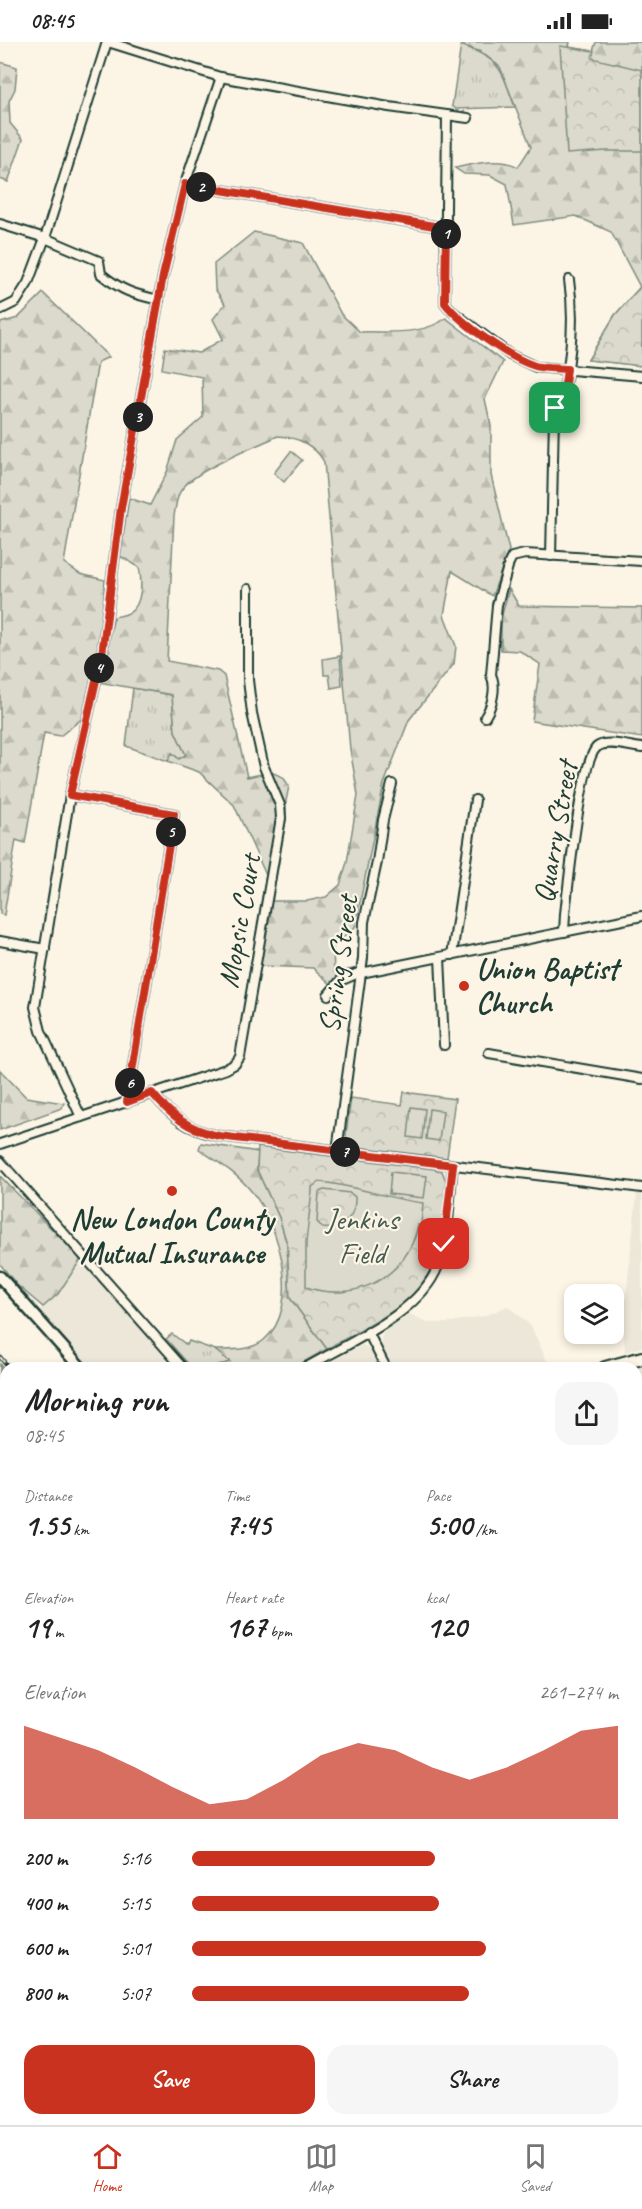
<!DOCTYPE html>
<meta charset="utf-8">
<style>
:root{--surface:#fff;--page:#f6f6f6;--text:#222;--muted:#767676;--line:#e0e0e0;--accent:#c8321e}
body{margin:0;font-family:Caveat,sans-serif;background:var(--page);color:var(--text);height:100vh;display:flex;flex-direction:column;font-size:22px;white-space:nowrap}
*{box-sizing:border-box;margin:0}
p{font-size:20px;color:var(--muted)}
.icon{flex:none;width:33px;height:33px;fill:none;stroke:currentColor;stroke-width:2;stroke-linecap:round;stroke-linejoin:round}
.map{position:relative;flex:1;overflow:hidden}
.drawer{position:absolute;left:0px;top:1320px;width:642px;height:764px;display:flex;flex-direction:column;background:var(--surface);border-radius:18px 18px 0 0;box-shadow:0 3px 9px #0003}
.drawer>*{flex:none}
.buttons{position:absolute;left:564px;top:1242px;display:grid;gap:12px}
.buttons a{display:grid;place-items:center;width:60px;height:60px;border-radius:12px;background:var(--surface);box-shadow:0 3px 9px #0003;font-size:30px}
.pin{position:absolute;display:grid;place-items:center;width:51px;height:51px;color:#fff;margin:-26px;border-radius:12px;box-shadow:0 3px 9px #0006}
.km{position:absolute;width:30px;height:30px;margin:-15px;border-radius:50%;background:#222;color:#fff;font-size:16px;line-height:30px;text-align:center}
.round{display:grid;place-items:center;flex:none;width:63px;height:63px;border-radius:18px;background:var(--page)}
.summary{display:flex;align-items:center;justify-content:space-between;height:102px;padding:0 24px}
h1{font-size:33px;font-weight:700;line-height:45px}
.stats{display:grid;grid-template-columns:repeat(3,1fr);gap:9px;height:102px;padding:6px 24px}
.stats div{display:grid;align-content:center}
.stats b{font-size:30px;font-weight:700}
.stats small{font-size:16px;font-weight:400}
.stats p{font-size:16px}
.chart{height:168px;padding:12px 24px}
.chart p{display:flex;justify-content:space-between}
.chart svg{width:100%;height:108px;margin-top:6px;fill:var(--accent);opacity:.7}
.cta{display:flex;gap:12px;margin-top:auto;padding:12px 24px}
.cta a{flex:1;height:69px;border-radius:18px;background:var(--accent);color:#fff;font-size:24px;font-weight:700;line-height:69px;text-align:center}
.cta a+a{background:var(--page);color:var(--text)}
ul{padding:0 24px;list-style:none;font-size:20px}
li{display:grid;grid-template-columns:96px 72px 1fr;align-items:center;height:45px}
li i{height:15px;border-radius:8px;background:var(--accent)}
.status{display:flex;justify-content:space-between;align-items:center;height:42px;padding:0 30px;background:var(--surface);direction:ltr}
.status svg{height:16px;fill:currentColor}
.tabs{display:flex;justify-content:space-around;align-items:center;height:84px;border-top:2px solid var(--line);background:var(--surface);font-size:16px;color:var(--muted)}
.tabs a{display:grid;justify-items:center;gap:3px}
.tabs .active{color:var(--accent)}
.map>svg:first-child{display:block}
.built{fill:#ece7d8}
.grass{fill:url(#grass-tufts);stroke:#7e8c80;stroke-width:1.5}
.forest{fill:url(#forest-firs);stroke:#7e8c80;stroke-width:1.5;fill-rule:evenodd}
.park{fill:url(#park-crowns);stroke:#7e8c80;stroke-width:1.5}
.pitch{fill:#dcdacc;stroke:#7e8c80;stroke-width:1.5;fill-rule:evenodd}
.water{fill:url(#water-ripples);stroke:#758479;stroke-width:1.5}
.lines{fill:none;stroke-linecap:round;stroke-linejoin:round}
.minor-casing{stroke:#1f3d34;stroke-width:12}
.secondary-casing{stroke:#1f3d34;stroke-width:15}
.primary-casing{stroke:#1f3d34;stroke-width:16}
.trunk-casing{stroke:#1f3d34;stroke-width:18}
.minor{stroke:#fcf5e5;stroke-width:8}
.secondary{stroke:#fcf5e5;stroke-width:10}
.primary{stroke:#fcf5e5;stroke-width:12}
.trunk{stroke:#fcf5e5;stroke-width:14}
.rail-casing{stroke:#1f3d34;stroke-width:4.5}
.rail{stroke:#fcf5e5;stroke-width:2;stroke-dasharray:7;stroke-linecap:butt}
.route-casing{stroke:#fff;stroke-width:12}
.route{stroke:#c8321e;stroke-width:8}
.poi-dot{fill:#c8321e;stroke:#fcf5e5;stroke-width:2}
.labels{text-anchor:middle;stroke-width:4.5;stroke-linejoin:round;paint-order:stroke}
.street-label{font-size:30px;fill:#1f3d34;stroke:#fcf5e5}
.poi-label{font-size:30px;font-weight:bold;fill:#1f3d34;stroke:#fcf5e5;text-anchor:start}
.park-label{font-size:30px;fill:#455c52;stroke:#fcf5e5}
</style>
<div class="status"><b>08:45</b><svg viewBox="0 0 49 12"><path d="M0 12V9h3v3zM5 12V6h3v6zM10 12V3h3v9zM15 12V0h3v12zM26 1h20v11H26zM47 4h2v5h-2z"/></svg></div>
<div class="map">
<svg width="642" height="2083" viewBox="0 0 642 2083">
<defs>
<pattern id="grass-tufts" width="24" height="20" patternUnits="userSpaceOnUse" patternTransform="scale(1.5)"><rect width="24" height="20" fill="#dcdacc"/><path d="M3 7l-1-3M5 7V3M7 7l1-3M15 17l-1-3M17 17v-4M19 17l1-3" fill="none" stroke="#bcbcb0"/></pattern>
<pattern id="forest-firs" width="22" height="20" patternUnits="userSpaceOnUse" patternTransform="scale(1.5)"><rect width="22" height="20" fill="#dcdacc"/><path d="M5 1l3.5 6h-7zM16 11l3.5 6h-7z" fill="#bcbcb0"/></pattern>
<pattern id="park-crowns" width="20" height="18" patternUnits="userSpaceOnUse" patternTransform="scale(1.5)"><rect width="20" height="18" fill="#dcdacc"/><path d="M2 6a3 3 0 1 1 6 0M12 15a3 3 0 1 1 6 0" fill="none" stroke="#bcbcb0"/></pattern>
<pattern id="water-ripples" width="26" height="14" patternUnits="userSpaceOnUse" patternTransform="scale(1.5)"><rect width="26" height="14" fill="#aeb3a7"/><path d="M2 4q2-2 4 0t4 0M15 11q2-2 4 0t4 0" fill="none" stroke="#8d9389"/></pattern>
</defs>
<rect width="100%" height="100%" fill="#fcf5e5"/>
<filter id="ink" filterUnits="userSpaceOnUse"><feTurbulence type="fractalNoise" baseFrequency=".0167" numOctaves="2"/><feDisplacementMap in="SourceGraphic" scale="12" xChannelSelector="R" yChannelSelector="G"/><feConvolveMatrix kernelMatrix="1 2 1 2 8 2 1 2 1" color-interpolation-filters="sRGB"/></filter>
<g filter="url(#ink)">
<!-- built -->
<g class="built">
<path d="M 637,1151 L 642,1151 L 642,1305 L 625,1310 L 623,1283 Z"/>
<path d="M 81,1217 L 176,1326 L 91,1326 L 38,1269 L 58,1252 Z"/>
<path d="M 508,1264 L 531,1284 L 550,1326 L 393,1326 L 382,1304 L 381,1296 L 384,1289 L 410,1272 L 428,1281 L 446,1281 L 484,1274 Z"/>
<path d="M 362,1303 L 369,1306 L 380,1326 L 318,1326 Z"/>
<path d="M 642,1326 L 642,1422 L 636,1424 L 636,1328 Z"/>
</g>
<!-- grass -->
<g class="grass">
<path d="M 461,3 C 502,18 501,27 515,65 L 456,67 L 452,64 Z"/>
<path d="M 133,646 L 172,653 L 175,689 L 186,713 L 179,717 L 172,711 L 168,719 L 126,704 Z"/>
<path d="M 172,1292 L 187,1303 L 189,1299 L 215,1308 L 230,1320 L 211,1326 L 192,1326 L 166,1297 Z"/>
</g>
<!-- forest -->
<g class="forest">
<path d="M 462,0 L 570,0 L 569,5 L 593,9 L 596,0 L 642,0 L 642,324 L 588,318 L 615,273 L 640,245 L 611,190 L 576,174 L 514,183 L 507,142 L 490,133 L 464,132 L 455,126 C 474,122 501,115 518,125 L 531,105 L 500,25 L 481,10 L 461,3 Z"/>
<path d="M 0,20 L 17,25 L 15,47 L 9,59 L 10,81 L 23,97 L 8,140 L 0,137 Z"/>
<path d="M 254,190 L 303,201 L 341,272 L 360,290 C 387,289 423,294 446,276 L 503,320 L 485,357 L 491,384 L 491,433 L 509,508 L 492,554 L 452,529 L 444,573 L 456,604 L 454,622 L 409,678 L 384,742 L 355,885 L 333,905 L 334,930 L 360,926 L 331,942 L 313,926 L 261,924 L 251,921 L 266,833 L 234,763 L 199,730 L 168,719 L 172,711 L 179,717 L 186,713 L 175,689 L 172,653 L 98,640 L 114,575 C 119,574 125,573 129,571 C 143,563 142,538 139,525 L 120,514 L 129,456 L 150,463 L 167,430 L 177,398 L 203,375 L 202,335 L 162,327 L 165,306 L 199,311 L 223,297 L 213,277 L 225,262 L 215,247 L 214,222 ZM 278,394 C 297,395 315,403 324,420 L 350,707 L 358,753 L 347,820 L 340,843 L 326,855 L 307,859 L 272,859 L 286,778 L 286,759 L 289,744 L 283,735 L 271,730 L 247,735 L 224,634 L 218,629 L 167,619 L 174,474 C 176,465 176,454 182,447 C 194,429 256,404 278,394 Z"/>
<path d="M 43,251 L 109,315 L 98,320 L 64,521 L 80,532 L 105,538 L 101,600 L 84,675 L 60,694 L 44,691 L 25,801 L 16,798 L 4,873 L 0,872 L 0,281 L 18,276 Z"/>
<path d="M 509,547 L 519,564 L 642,566 L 642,696 L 532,679 L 540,622 L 520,609 L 501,608 L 501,576 Z"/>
<path d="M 0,1028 L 26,1055 L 64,1061 L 62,1066 L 0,1088 Z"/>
<path d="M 201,1101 L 258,1110 L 257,1128 L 279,1175 L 287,1202 L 290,1256 L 327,1307 L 293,1326 L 211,1326 L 230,1320 L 215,1308 C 231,1308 251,1309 264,1298 C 302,1266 280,1183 252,1150 C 238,1132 218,1120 199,1107 Z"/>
<path d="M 0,1134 L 81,1217 L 58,1252 L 43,1265 L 17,1243 L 0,1222 Z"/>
<path d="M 141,2078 L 239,2078 L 242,2083 L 148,2083 Z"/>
</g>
<!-- park -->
<g class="park">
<path d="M 560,4 L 594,9 L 592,16 L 642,28 L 642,109 L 606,109 L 567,112 Z"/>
<path d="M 642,243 L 642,324 L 588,318 L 615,273 Z"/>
<path d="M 340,614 L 342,644 L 331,646 L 329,633 L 324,633 L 323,617 Z"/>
<path d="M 404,1050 L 455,1057 L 447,1116 L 356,1105 L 347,1099 L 346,1092 L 351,1056 L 402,1063 Z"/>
<path d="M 258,1105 L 434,1127 L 442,1129 L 446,1139 C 443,1163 442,1190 436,1213 C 422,1263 368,1283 327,1307 L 290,1256 L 287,1202 L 279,1175 L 257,1128 Z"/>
<path d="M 0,1430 L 6,1435 L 6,1574 L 0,1579 Z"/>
<path d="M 0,1618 L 6,1623 L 6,1678 L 0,1674 Z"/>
<path d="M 0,1708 L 6,1711 L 6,1750 L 0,1748 Z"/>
<path d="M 520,2078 L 600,2078 L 603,2083 L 521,2083 Z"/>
</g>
<!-- pitch -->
<g class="pitch">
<path d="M 291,409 L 302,418 L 284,440 L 274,431 Z"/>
<path d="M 411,1065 L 425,1067 L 422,1097 L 408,1095 Z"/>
<path d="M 429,1067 L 443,1069 L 439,1099 L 426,1097 Z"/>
<path d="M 391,1130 L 427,1134 L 424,1156 L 389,1152 Z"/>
<path d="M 319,1140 C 355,1143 388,1157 423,1161 L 421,1183 L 418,1183 C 408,1235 354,1262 306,1245 L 306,1200 L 312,1149 L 312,1145 ZM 324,1148 L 350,1151 L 355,1155 C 356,1174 343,1188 323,1186 L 317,1180 L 319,1150 Z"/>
</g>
<!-- water -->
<g class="water">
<path d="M 0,1322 L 6,1328 L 6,1435 L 0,1430 Z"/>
<path d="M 636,1718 L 642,1723 L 642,1772 L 636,1769 Z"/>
</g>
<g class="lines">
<defs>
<g id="minor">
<path d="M 108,0 L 220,35 L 389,65 L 468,76"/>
<path d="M 447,73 L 445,261 L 453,270 L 510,313 L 536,325 L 642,334"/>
<path d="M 185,142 L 446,186"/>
<path d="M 0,182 L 45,196 L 99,219 L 101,232 C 122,249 133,252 159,258"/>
<path d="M 0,268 L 16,260 L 28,241 L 45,196 L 107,0"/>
<path d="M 551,514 L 554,373 C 555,359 564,350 566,337 C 572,305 574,270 569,238"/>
<path d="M 485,675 C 492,664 497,645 491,633 L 497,563 L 509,521 L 512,515 L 525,512 L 642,519"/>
<path d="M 70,753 L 174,772 L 127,1060"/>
<path d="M 564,890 L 565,872 C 568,845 581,718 597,705 C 607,697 630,705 642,706"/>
<path d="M 0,899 L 45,907"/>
<path d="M 452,913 L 475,758"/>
<path d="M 440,915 L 444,1003"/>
<path d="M 328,953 L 340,939 L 356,932 L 642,874"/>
<path d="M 489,1011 L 642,1037"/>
<path d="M 152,1051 C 172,1075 187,1088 219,1094 L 642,1146"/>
<path d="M 81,1075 L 41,989 L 35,965 L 70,753 L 102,612 L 121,466 L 163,234 L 185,142 L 221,35"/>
<path d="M 0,1102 L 226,1027 L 235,1022 L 240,1015 L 281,776 L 280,763 L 264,725 L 252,671 L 248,638 L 248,547"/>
<path d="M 337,1109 L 363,916 L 364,880 L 377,820 L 383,778 L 392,742"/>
<path d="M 0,1119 L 183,1326"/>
<path d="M 368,1290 L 386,1326"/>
<path d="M 305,1326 C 348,1301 420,1272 438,1224 C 450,1193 449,1156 453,1123"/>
<path d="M 0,1501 L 6,1507"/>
<path d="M 636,1514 L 642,1512"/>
<path d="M 636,1523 L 642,1542"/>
<path d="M 636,1653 L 642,1656"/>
<path d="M 0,1795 L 6,1797"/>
<path d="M 636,1963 L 642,1968"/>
<path d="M 450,2078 L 451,2083"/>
<path d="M 0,2080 L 30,2083"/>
<path d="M 44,2083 L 46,2078"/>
<path d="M 318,2083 L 328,2078"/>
</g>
<path id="secondary" d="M 0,1235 L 81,1326"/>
<g id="primary">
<path d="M 605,1326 L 642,1316"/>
<path d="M 0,1596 L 6,1591"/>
</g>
<g id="trunk">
<path d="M 0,1695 L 6,1698"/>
<path d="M 308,2078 L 311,2083"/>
</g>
</defs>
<!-- minor casing -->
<use href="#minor" class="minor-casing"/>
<!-- secondary casing -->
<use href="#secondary" class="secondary-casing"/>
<!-- primary casing -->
<use href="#primary" class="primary-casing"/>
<!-- trunk casing -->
<use href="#trunk" class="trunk-casing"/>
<!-- minor -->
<use href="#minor" class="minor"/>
<!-- secondary -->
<use href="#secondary" class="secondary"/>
<!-- primary -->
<use href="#primary" class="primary"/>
<!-- trunk -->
<use href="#trunk" class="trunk"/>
<defs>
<g id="rail">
<path d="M 0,1315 L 9,1326"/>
<path d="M 636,1695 L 642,1698"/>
</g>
</defs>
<!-- rail casing -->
<use href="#rail" class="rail-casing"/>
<!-- rail -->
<use href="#rail" class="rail"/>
</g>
</g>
<g class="lines" filter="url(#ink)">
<defs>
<path id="route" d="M 444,1202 L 453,1123 L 219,1094 C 189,1088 171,1074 152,1051 L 127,1060 L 174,772 L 70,753 L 102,612 L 121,466 L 163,234 L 185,142 L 446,186 L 445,261 C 462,282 509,316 535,324 C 545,327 557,326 567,327 L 565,342 L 555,366"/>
</defs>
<!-- route casing -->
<use href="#route" class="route-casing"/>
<!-- route -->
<use href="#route" class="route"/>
</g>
<!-- markers -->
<g class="poi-dot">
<circle cx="464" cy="944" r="6"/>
<circle cx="172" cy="1149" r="6"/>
</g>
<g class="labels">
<!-- street labels -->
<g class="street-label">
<text transform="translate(555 790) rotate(-80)" y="10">Quarry Street</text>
<text transform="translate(239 879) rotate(-80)" y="10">Mopsic Court</text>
<text transform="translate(338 922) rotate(-82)" y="10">Spring Street</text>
</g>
<!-- poi labels -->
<g class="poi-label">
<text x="476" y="937">Union Baptist<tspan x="476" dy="34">Church</tspan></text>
<text x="172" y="1187" text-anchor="middle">New London County<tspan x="172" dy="34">Mutual Insurance</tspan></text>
</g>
<!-- park labels -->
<g class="park-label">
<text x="362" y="1187">Jenkins<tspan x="362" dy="34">Field</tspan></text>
</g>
</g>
</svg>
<div class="buttons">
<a><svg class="icon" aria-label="layers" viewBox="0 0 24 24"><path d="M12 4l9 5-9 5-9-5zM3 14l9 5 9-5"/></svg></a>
</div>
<div class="pin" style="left:555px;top:366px;background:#1e9e55"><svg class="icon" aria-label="arrive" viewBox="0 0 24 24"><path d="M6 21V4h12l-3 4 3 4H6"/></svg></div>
<div class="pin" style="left:444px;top:1202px;background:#d93025"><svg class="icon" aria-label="check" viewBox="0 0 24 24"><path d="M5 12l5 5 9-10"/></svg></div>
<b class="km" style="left:446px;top:192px">1</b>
<b class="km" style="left:201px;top:145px">2</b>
<b class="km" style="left:138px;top:375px">3</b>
<b class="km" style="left:99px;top:626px">4</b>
<b class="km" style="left:171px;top:790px">5</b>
<b class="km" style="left:130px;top:1041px">6</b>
<b class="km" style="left:345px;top:1110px">7</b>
<section class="drawer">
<div class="summary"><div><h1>Morning run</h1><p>08:45</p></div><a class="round"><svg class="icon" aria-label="share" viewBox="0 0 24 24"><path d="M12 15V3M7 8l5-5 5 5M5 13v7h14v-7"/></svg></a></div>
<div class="stats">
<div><p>Distance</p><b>1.55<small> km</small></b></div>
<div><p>Time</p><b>7:45</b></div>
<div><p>Pace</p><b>5:00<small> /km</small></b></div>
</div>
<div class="stats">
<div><p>Elevation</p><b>19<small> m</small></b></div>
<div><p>Heart rate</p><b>167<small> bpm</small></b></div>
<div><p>kcal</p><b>120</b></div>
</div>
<div class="chart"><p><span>Elevation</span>261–274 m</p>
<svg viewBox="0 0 160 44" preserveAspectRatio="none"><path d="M0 44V6L10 11L20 16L30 23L40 31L50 38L60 36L70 28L80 18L90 13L100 16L110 23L120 28L130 23L140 16L150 8L160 6V44z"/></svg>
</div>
<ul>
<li><b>200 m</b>5:16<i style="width:57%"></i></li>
<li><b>400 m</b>5:15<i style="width:58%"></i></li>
<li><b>600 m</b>5:01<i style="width:69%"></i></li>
<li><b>800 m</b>5:07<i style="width:65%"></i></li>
</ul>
<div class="cta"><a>Save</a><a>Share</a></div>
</section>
</div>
<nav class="tabs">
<a class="active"><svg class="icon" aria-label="home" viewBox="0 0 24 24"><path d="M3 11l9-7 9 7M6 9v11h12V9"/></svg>Home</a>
<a><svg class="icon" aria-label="map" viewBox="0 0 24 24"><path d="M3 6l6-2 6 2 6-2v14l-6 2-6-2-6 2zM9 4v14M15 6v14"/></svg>Map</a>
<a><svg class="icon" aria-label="saved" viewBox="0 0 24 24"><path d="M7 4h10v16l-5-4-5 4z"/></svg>Saved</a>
</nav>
